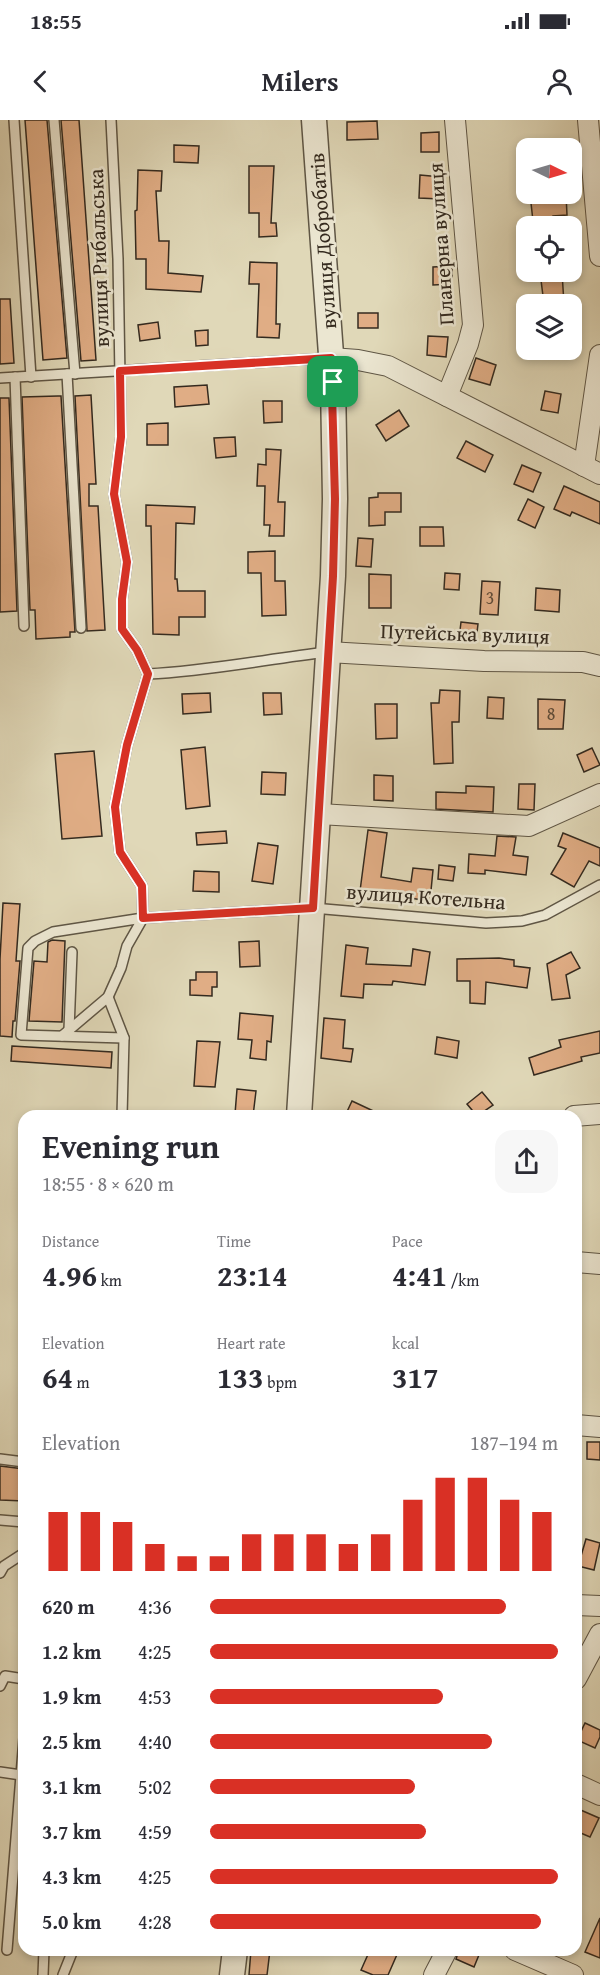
<!DOCTYPE html>
<meta charset="utf-8">
<style>
:root{--surface:#fff;--page:#f7f7f7;--text:#2b2b33;--muted:#7c7c81;--accent:#d93025}
body{margin:0;font-family:"Gentium Book Plus",serif;background:var(--page);color:var(--text);height:100vh;display:flex;flex-direction:column;font-size:22px;white-space:nowrap}
*{box-sizing:border-box;margin:0}
p{font-size:20px;color:var(--muted)}
.icon{flex:none;width:33px;height:33px;fill:none;stroke:currentColor;stroke-width:2;stroke-linecap:round;stroke-linejoin:round}
.map{position:relative;flex:1;overflow:hidden}
.panel{position:absolute;left:18px;top:990px;width:564px;height:846px;display:flex;flex-direction:column;background:var(--surface);border-radius:18px;box-shadow:0 3px 9px #0003}
.panel>*{flex:none}
.needle{width:39px;rotate:95deg}
.controls{position:absolute;left:516px;top:18px;display:grid;gap:12px}
.controls a{display:grid;place-items:center;width:66px;height:66px;border-radius:12px;background:var(--surface);box-shadow:0 3px 9px #0003;font-size:30px}
.pin{position:absolute;display:grid;place-items:center;width:51px;height:51px;color:#fff;margin:-26px;border-radius:12px;box-shadow:0 3px 9px #0006}
.round{display:grid;place-items:center;flex:none;width:63px;height:63px;border-radius:18px;background:var(--page)}
.summary{display:flex;align-items:center;justify-content:space-between;height:102px;padding:0 24px}
h1{font-size:33px;font-weight:600;line-height:45px}
.stats{display:grid;grid-template-columns:repeat(3,1fr);gap:9px;height:102px;padding:6px 24px}
.stats div{display:grid;align-content:center}
.stats b{font-size:30px;font-weight:600}
.stats small{font-size:16px;font-weight:400}
.stats p{font-size:16px}
.chart{height:168px;padding:12px 24px}
.chart p{display:flex;justify-content:space-between}
.chart svg{width:100%;height:108px;margin-top:6px;stroke:var(--accent);stroke-width:6}
ul{padding:0 24px;list-style:none;font-size:20px}
li{display:grid;grid-template-columns:96px 72px 1fr;align-items:center;height:45px}
li i{height:15px;border-radius:8px;background:var(--accent)}
.status{display:flex;justify-content:space-between;align-items:center;height:42px;padding:0 30px;background:var(--surface);direction:ltr}
.status svg{height:16px;fill:currentColor}
header{display:flex;justify-content:space-between;align-items:center;height:78px;padding:0 24px;background:var(--surface);font-size:27px;font-weight:600}
.map>svg:first-child{display:block}
.building{fill:#e0ad85;stroke:#342a1f;stroke-width:1.5}
.lines{fill:none;stroke-linecap:round;stroke-linejoin:round}
.service-casing{stroke:#5f5645;stroke-width:12}
.minor-casing{stroke:#5f5645;stroke-width:22}
.tertiary-casing{stroke:#5f5645;stroke-width:27}
.service{stroke:#ebe6d1;stroke-width:9}
.minor{stroke:#ebe6d1;stroke-width:20}
.tertiary{stroke:#ebe6d1;stroke-width:24}
.route-casing{stroke:#fff;stroke-width:12}
.route{stroke:#d93025;stroke-width:8}
.labels{text-anchor:middle;stroke-width:5;stroke-linejoin:round;paint-order:stroke}
.number-label{font-size:18px;fill:#5f4b38}
.street-label{font-size:21px;fill:#342a1f;stroke:#ebe6d1}
</style>
<div class="status"><b>18:55</b><svg viewBox="0 0 49 12"><path d="M0 12V9h3v3zM5 12V6h3v6zM10 12V3h3v9zM15 12V0h3v12zM26 1h20v11H26zM47 4h2v5h-2z"/></svg></div>
<header><svg class="icon" aria-label="back" viewBox="0 0 24 24"><path d="M15 5l-7 7 7 7"/></svg>Milers<svg class="icon" aria-label="person" viewBox="0 0 24 24"><circle cx="12" cy="8" r="4"/><path d="M4 21q1-7 8-7t8 7"/></svg></header>
<div class="map">
<svg width="600" height="1855" viewBox="0 0 600 1855">
<rect width="100%" height="100%" fill="#e0d8b8"/>
<filter id="stains"><feTurbulence type="fractalNoise" baseFrequency=".00333" numOctaves="4"/><feColorMatrix values="0 0 0 0 .2 0 0 0 0 .09 0 0 0 0 .02 0 0 0 .5 -.17"/></filter>
<radialGradient id="worn" r=".72"><stop offset=".6" stop-color="#630" stop-opacity="0"/><stop offset="1" stop-color="#630" stop-opacity=".3"/></radialGradient>
<!-- building -->
<g class="building">
<path d="M 25,0 L 47,0 L 67,238 L 43,240 Z"/>
<path d="M 61,0 L 79,0 L 96,240 L 81,241 Z"/>
<path d="M 377,1 L 378,19 L 347,20 L 347,2 Z"/>
<path d="M 439,12 L 439,32 L 421,32 L 421,13 Z"/>
<path d="M 174,25 L 199,26 L 198,43 L 174,42 Z"/>
<path d="M 249,46 L 274,46 L 271,103 L 276,103 L 277,116 L 259,117 L 259,93 L 249,93 Z"/>
<path d="M 138,50 L 162,51 L 161,71 L 156,71 L 159,121 L 169,121 L 168,153 L 203,156 L 201,172 L 146,169 L 146,139 L 136,139 L 135,91 L 137,90 Z"/>
<path d="M 420,55 L 441,57 L 440,79 L 419,78 Z"/>
<path d="M 530,74 L 566,74 L 567,95 L 553,96 L 553,100 L 533,101 Z"/>
<path d="M 250,142 L 277,143 L 276,204 L 280,204 L 279,218 L 257,217 L 259,164 L 249,164 Z"/>
<path d="M 452,146 L 452,164 L 433,165 L 433,147 Z"/>
<path d="M 540,152 L 562,152 L 564,184 L 544,184 Z"/>
<path d="M 0,179 L 10,179 L 14,243 L 0,244 Z"/>
<rect x="358" y="193" width="20" height="15"/>
<path d="M 158,202 L 160,218 L 140,221 L 138,205 Z"/>
<path d="M 208,210 L 208,225 L 196,226 L 195,211 Z"/>
<path d="M 428,216 L 448,217 L 446,237 L 427,235 Z"/>
<path d="M 476,238 L 496,245 L 490,265 L 469,259 Z"/>
<path d="M 207,265 L 209,284 L 175,287 L 174,267 Z"/>
<path d="M 545,271 L 561,274 L 558,293 L 541,290 Z"/>
<path d="M 91,275 L 96,364 L 89,364 L 89,386 L 98,386 L 105,510 L 87,511 L 75,276 Z"/>
<path d="M 58,276 L 61,276 L 75,512 L 70,512 L 70,517 L 36,519 L 35,490 L 30,490 L 22,277 Z"/>
<path d="M 0,278 L 9,278 L 17,491 L 0,492 Z"/>
<path d="M 263,281 L 282,281 L 282,302 L 264,303 Z"/>
<path d="M 399,290 L 409,306 L 386,321 L 376,305 Z"/>
<path d="M 168,303 L 168,325 L 147,325 L 147,304 Z"/>
<path d="M 235,317 L 236,336 L 216,338 L 214,318 Z"/>
<path d="M 466,321 L 493,335 L 485,352 L 457,338 Z"/>
<path d="M 266,329 L 281,330 L 278,382 L 285,382 L 284,416 L 269,416 L 270,405 L 264,405 L 265,366 L 257,366 L 258,344 L 266,345 Z"/>
<path d="M 522,345 L 541,353 L 533,372 L 514,364 Z"/>
<path d="M 564,366 L 600,382 L 600,404 L 572,392 L 570,396 L 554,389 Z"/>
<path d="M 378,373 L 401,373 L 401,392 L 385,392 L 385,405 L 369,406 L 369,378 L 378,377 Z"/>
<path d="M 528,379 L 544,387 L 535,408 L 518,400 Z"/>
<path d="M 146,385 L 195,387 L 194,404 L 176,403 L 175,459 L 177,459 L 178,471 L 205,471 L 205,497 L 179,497 L 179,515 L 153,514 L 151,406 L 146,406 Z"/>
<path d="M 420,407 L 443,407 L 444,426 L 420,426 Z"/>
<path d="M 358,418 L 373,419 L 371,447 L 356,446 Z"/>
<path d="M 275,431 L 275,461 L 285,461 L 286,495 L 262,496 L 261,453 L 248,453 L 248,432 Z"/>
<path d="M 445,453 L 460,454 L 459,470 L 444,469 Z"/>
<path d="M 369,454 L 391,455 L 391,488 L 369,488 Z"/>
<path d="M 482,461 L 500,462 L 498,495 L 480,494 Z"/>
<path d="M 536,468 L 560,470 L 559,492 L 535,490 Z"/>
<path d="M 461,502 L 478,504 L 476,521 L 459,519 Z"/>
<path d="M 440,570 L 460,571 L 459,602 L 452,602 L 453,643 L 434,644 L 431,583 L 439,583 Z"/>
<path d="M 210,573 L 211,592 L 183,594 L 182,574 Z"/>
<path d="M 263,573 L 281,573 L 282,594 L 264,595 Z"/>
<path d="M 488,577 L 504,578 L 503,599 L 487,598 Z"/>
<path d="M 538,579 L 565,580 L 563,609 L 538,609 Z"/>
<path d="M 375,584 L 397,584 L 397,618 L 376,619 Z"/>
<path d="M 205,627 L 210,686 L 186,689 L 181,630 Z"/>
<path d="M 592,628 L 600,645 L 584,652 L 577,635 Z"/>
<path d="M 94,631 L 102,716 L 62,719 L 55,634 Z"/>
<path d="M 262,652 L 286,653 L 285,675 L 261,674 Z"/>
<path d="M 374,655 L 393,656 L 393,681 L 374,680 Z"/>
<path d="M 519,664 L 535,664 L 534,690 L 518,689 Z"/>
<path d="M 466,666 L 494,667 L 493,692 L 436,689 L 436,672 L 466,673 Z"/>
<path d="M 368,710 L 387,713 L 381,757 L 411,762 L 413,748 L 433,750 L 430,781 L 360,771 Z"/>
<path d="M 226,711 L 227,723 L 197,725 L 196,713 Z"/>
<path d="M 563,713 L 600,728 L 600,746 L 589,741 L 574,767 L 551,754 L 566,729 L 558,726 Z"/>
<path d="M 497,716 L 516,717 L 513,735 L 528,737 L 526,755 L 485,750 L 485,754 L 468,753 L 469,734 L 495,736 Z"/>
<path d="M 258,723 L 278,726 L 273,764 L 252,761 Z"/>
<path d="M 439,745 L 455,747 L 453,761 L 438,759 Z"/>
<path d="M 194,751 L 219,752 L 219,772 L 193,771 Z"/>
<path d="M 3,783 L 20,784 L 16,841 L 20,841 L 15,901 L 13,901 L 12,917 L 0,916 L 0,839 Z"/>
<path d="M 52,820 L 65,821 L 62,902 L 29,901 L 34,841 L 47,842 L 48,822 Z"/>
<path d="M 259,821 L 260,846 L 240,847 L 239,822 Z"/>
<path d="M 346,825 L 368,828 L 366,844 L 411,846 L 413,829 L 430,832 L 425,865 L 393,861 L 392,865 L 364,864 L 363,878 L 341,876 Z"/>
<path d="M 571,832 L 580,848 L 566,855 L 570,878 L 552,880 L 547,844 Z"/>
<path d="M 499,838 L 514,840 L 514,846 L 530,848 L 527,868 L 486,862 L 485,884 L 470,883 L 470,861 L 457,861 L 457,839 Z"/>
<path d="M 196,852 L 217,852 L 217,867 L 212,867 L 212,876 L 190,875 L 190,860 L 196,860 Z"/>
<path d="M 240,893 L 273,896 L 271,922 L 267,921 L 266,940 L 250,938 L 252,920 L 238,919 Z"/>
<path d="M 324,898 L 345,900 L 343,928 L 353,929 L 351,942 L 321,938 Z"/>
<path d="M 600,911 L 600,933 L 581,937 L 582,941 L 534,955 L 529,938 L 561,927 L 559,920 Z"/>
<path d="M 437,917 L 459,921 L 457,938 L 435,934 Z"/>
<path d="M 197,921 L 220,922 L 215,967 L 194,966 Z"/>
<path d="M 12,926 L 112,932 L 111,948 L 11,941 Z"/>
<path d="M 237,969 L 256,971 L 253,996 L 235,994 Z"/>
<path d="M 482,972 L 493,985 L 477,996 L 467,984 Z"/>
<path d="M 352,981 L 384,996 L 345,996 Z"/>
<path d="M 587,1322 L 600,1322 L 600,1340 L 587,1339 Z"/>
<path d="M 0,1346 L 24,1349 L 24,1381 L 0,1380 Z"/>
<path d="M 586,1419 L 600,1423 L 594,1450 L 578,1446 Z"/>
<path d="M 585,1603 L 600,1610 L 600,1617 L 595,1628 L 577,1620 Z"/>
<path d="M 576,1688 L 599,1698 L 590,1717 L 576,1711 Z"/>
<path d="M 600,1798 L 600,1838 L 585,1832 Z"/>
<path d="M 251,1830 L 270,1830 L 267,1855 L 249,1855 Z"/>
<path d="M 370,1830 L 399,1830 L 388,1855 L 373,1855 L 361,1850 Z"/>
<path d="M 459,1830 L 481,1830 L 474,1847 L 456,1839 Z"/>
</g>
<g class="lines">
<defs>
<g id="service">
<path d="M 14,0 L 31,257"/>
<path d="M 54,0 L 75,254"/>
<path d="M 111,0 L 118,139 L 121,317 L 114,374 L 127,442 L 122,479 L 122,509 L 137,530 L 148,554"/>
<path d="M 67,254 L 81,508"/>
<path d="M 15,257 L 24,506"/>
<path d="M 0,258 L 331,238"/>
<path d="M 148,554 C 209,551 267,539 327,532"/>
<path d="M 108,877 L 124,918 L 122,996"/>
<path d="M 69,910 L 72,832"/>
<path d="M 62,916 L 108,877 L 121,848 L 127,826 L 143,798 L 142,766 L 120,732 L 115,687 L 127,625 L 148,554"/>
<path d="M 124,918 L 21,915 L 28,828 L 35,821 L 53,812 L 143,798 L 313,788 L 486,803 L 522,801 L 545,795 L 600,765"/>
<path d="M 0,1339 L 24,1342"/>
<path d="M 0,1400 L 24,1402"/>
<path d="M 0,1453 L 4,1446 L 24,1433"/>
<path d="M 0,1566 L 5,1556 L 24,1559"/>
<path d="M 0,1652 L 21,1655"/>
<path d="M 7,1830 L 24,1618"/>
<path d="M 43,1855 L 44,1830"/>
<path d="M 63,1855 L 73,1830"/>
</g>
<g id="minor">
<path d="M 588,0 L 600,136"/>
<path d="M 331,238 L 358,240 L 388,246 L 600,354"/>
<path d="M 447,276 L 468,224 L 473,205 L 455,0"/>
<path d="M 584,346 L 600,235"/>
<path d="M 328,532 L 484,541 L 583,542 L 600,546"/>
<path d="M 319,694 L 529,706 L 600,674"/>
<path d="M 574,996 L 600,994"/>
<path d="M 576,1142 L 600,1144"/>
<path d="M 576,1305 L 600,1307"/>
<path d="M 576,1485 L 600,1486"/>
<path d="M 576,1559 L 600,1514"/>
<path d="M 576,1664 L 600,1675"/>
<path d="M 515,1830 L 573,1855"/>
<path d="M 434,1855 L 447,1830"/>
</g>
<g id="tertiary">
<path d="M 299,996 L 333,456 L 335,379 L 333,262 L 314,0"/>
<path d="M 232,1855 L 235,1830"/>
</g>
</defs>
<!-- service casing -->
<use href="#service" class="service-casing"/>
<!-- minor casing -->
<use href="#minor" class="minor-casing"/>
<!-- tertiary casing -->
<use href="#tertiary" class="tertiary-casing"/>
<!-- service -->
<use href="#service" class="service"/>
<!-- minor -->
<use href="#minor" class="minor"/>
<!-- tertiary -->
<use href="#tertiary" class="tertiary"/>
</g>
<g class="lines">
<defs>
<path id="route" d="M 331,238 L 335,379 L 333,456 L 313,788 L 143,798 L 142,766 L 120,732 L 115,687 L 127,625 L 148,554 L 137,530 L 122,509 L 122,479 L 127,442 L 114,374 L 121,317 L 120,251 Z"/>
</defs>
<!-- route casing -->
<use href="#route" class="route-casing"/>
<!-- route -->
<use href="#route" class="route"/>
</g>
<g class="labels">
<!-- number labels -->
<g class="number-label">
<text x="490" y="484">3</text>
<text x="551" y="600">8</text>
</g>
<!-- street labels -->
<g class="street-label">
<text transform="translate(323 121) rotate(-94)" y="7">вулиця Добробатів</text>
<text transform="translate(441 124) rotate(-94)" y="7">Планерна вулиця</text>
<text transform="translate(99 138) rotate(-92)" y="7">вулиця Рибальська</text>
<text transform="translate(465 514) rotate(2)" y="7">Путейська вулиця</text>
<text transform="translate(426 777) rotate(4)" y="7">вулиця Котельна</text>
</g>
</g>
<rect width="100%" height="100%" filter="url(#stains)"/>
<rect width="100%" height="100%" fill="url(#worn)"/>
</svg>
<div class="controls">
<a><svg class="needle" viewBox="-14 -14 28 28"><path d="M0-13l5 13h-10z" fill="#e53935"/><path d="M0 13l5-13h-10z" fill="#7c7c81"/></svg></a>
<a><svg class="icon" aria-label="locate" viewBox="0 0 24 24"><circle cx="12" cy="12" r="6"/><path d="M12 2v4M12 18v4M2 12h4M18 12h4"/></svg></a>
<a><svg class="icon" aria-label="layers" viewBox="0 0 24 24"><path d="M12 4l9 5-9 5-9-5zM3 14l9 5 9-5"/></svg></a>
</div>
<div class="pin" style="left:333px;top:262px;background:#1e9e55"><svg class="icon" aria-label="arrive" viewBox="0 0 24 24"><path d="M6 21V4h12l-3 4 3 4H6"/></svg></div>
<section class="panel">
<div class="summary"><div><h1>Evening run</h1><p>18:55 · 8 × 620 m</p></div><a class="round"><svg class="icon" aria-label="share" viewBox="0 0 24 24"><path d="M12 15V3M7 8l5-5 5 5M5 13v7h14v-7"/></svg></a></div>
<div class="stats">
<div><p>Distance</p><b>4.96<small> km</small></b></div>
<div><p>Time</p><b>23:14</b></div>
<div><p>Pace</p><b>4:41<small> /km</small></b></div>
</div>
<div class="stats">
<div><p>Elevation</p><b>64<small> m</small></b></div>
<div><p>Heart rate</p><b>133<small> bpm</small></b></div>
<div><p>kcal</p><b>317</b></div>
</div>
<div class="chart"><p><span>Elevation</span>187–194 m</p>
<svg viewBox="0 0 160 44" preserveAspectRatio="none"><path d="M5 44V20M15 44V20M25 44V24M35 44V33M45 44V38M55 44V38M65 44V29M75 44V29M85 44V29M95 44V33M105 44V29M115 44V15M125 44V6M135 44V6M145 44V15M155 44V20"/></svg>
</div>
<ul>
<li><b>620 m</b>4:36<i style="width:85%"></i></li>
<li><b>1.2 km</b>4:25<i style="width:100%"></i></li>
<li><b>1.9 km</b>4:53<i style="width:67%"></i></li>
<li><b>2.5 km</b>4:40<i style="width:81%"></i></li>
<li><b>3.1 km</b>5:02<i style="width:59%"></i></li>
<li><b>3.7 km</b>4:59<i style="width:62%"></i></li>
<li><b>4.3 km</b>4:25<i style="width:100%"></i></li>
<li><b>5.0 km</b>4:28<i style="width:95%"></i></li>
</ul>
</section>
</div>
